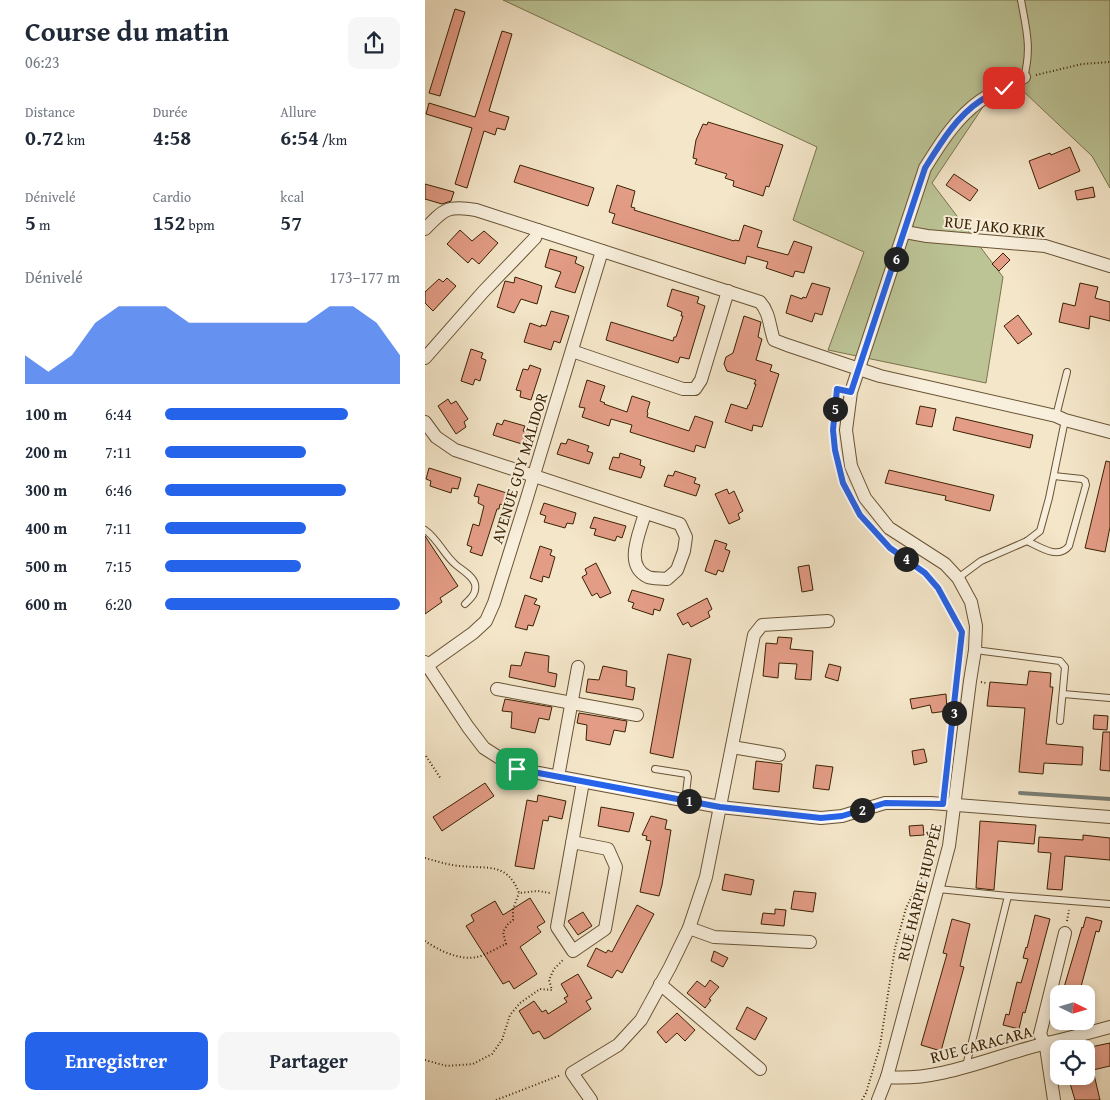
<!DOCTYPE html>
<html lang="fr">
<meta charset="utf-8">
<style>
:root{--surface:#fff;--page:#f6f6f7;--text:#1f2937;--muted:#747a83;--accent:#2563eb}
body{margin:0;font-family:"Gentium Book Plus",serif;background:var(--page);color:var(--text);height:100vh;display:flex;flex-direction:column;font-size:19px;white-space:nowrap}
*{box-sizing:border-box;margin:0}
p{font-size:16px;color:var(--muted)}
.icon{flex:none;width:28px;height:28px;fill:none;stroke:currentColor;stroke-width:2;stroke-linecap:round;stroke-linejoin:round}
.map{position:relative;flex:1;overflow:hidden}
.panel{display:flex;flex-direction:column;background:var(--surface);width:425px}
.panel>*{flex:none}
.needle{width:32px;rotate:95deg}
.fabs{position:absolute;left:625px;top:985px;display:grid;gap:10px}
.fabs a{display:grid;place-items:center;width:45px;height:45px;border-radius:10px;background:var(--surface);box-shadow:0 2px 8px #0003;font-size:25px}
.pin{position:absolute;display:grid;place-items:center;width:42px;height:42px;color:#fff;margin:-21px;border-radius:10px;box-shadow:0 2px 8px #0006}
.km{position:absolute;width:25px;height:25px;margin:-12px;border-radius:50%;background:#222;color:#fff;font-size:14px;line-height:25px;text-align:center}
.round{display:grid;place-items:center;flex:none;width:52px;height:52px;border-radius:10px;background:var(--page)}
.headline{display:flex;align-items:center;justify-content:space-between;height:85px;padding:0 25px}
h1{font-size:28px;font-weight:700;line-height:38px}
.stats{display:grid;grid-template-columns:repeat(3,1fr);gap:8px;height:85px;padding:5px 25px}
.stats div{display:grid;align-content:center}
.stats b{font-size:21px;font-weight:700}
.stats small{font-size:14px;font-weight:400}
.stats p{font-size:14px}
.chart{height:140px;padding:10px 25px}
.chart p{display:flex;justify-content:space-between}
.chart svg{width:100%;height:90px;margin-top:5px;fill:var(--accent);opacity:.7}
.cta{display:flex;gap:10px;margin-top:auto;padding:10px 25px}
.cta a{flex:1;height:58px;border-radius:10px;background:var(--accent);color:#fff;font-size:20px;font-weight:700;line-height:58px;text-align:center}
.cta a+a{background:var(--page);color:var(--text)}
ul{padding:0 25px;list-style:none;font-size:16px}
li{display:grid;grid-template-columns:80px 60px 1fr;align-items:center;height:38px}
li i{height:12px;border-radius:6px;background:var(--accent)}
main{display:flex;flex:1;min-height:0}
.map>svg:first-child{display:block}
.green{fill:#bcc496;stroke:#7b734c}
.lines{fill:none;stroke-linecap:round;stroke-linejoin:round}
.stream{stroke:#787e75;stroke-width:4}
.building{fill:#e39c86;stroke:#3a2202}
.service-casing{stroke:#685334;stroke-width:8}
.minor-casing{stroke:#685334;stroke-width:14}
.path{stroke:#3a2202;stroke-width:2;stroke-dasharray:1 2.5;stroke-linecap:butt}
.service{stroke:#f8efdc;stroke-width:6}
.minor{stroke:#f8efdc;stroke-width:12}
.route-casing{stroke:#fff;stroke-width:10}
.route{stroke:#2563eb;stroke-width:6}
.labels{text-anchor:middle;stroke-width:4;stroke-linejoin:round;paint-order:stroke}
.street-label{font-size:16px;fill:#3a2202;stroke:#f8efdc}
</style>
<main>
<section class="panel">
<div class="headline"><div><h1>Course du matin</h1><p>06:23</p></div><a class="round"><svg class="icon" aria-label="share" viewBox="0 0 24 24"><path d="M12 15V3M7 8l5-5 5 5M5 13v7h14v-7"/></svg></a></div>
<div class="stats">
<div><p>Distance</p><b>0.72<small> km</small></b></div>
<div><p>Durée</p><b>4:58</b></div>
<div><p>Allure</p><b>6:54<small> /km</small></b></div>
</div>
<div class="stats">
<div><p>Dénivelé</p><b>5<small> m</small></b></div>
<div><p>Cardio</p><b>152<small> bpm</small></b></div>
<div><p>kcal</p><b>57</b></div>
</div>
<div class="chart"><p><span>Dénivelé</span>173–177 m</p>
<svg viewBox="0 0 160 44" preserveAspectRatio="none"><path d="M0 44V30L10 38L20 30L30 14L40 6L50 6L60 6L70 14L80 14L90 14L100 14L110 14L120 14L130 6L140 6L150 14L160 30V44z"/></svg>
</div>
<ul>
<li><b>100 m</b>6:44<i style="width:78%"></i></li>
<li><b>200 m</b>7:11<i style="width:60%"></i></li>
<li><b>300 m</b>6:46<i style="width:77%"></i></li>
<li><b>400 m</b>7:11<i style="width:60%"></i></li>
<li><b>500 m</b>7:15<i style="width:58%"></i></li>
<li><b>600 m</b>6:20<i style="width:100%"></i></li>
</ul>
<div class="cta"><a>Enregistrer</a><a>Partager</a></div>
</section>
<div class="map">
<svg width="685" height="1100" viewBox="0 0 685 1100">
<rect width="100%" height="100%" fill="#f4e6c9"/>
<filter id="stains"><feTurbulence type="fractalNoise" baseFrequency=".004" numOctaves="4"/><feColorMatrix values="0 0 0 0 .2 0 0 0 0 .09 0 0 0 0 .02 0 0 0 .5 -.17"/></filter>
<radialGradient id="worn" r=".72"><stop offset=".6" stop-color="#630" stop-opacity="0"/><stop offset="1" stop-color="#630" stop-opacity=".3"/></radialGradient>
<!-- green -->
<path class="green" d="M 78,0 L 685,0 L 685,188 L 667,156 L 580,74 L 507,183 L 578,277 L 561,383 L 403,350 L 439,252 L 368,220 L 392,147 Z"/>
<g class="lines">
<!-- stream -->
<path class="stream" d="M 595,793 L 685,799"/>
</g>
<!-- building -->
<g class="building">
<path d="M 30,9 L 40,12 L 15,96 L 4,93 Z"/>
<path d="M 77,31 L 87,34 L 64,111 L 84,117 L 80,130 L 72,128 L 70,135 L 59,131 L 42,188 L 30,184 L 47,128 L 1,114 L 4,103 L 50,117 Z"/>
<path d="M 283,122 L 358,145 L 344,187 L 341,186 L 338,196 L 308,186 L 309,181 L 300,178 L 302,174 L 270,164 L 272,159 L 268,158 L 271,140 L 278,124 L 282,125 Z"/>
<path d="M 645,147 L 655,171 L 614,189 L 604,161 L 625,153 L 626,155 Z"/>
<path d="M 95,165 L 169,188 L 163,206 L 89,182 Z"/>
<path d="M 529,174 L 553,190 L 545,201 L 521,185 Z"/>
<path d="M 0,184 L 29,192 L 26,201 L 17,204 L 0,199 Z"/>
<path d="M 192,185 L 210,191 L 206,207 L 210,208 L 209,210 L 254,224 L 309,241 L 310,240 L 314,241 L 319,225 L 337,231 L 332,247 L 363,255 L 369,241 L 387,247 L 379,273 L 370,271 L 368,277 L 341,268 L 343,262 L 322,256 L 320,264 L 187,223 L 190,214 L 184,212 Z"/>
<path d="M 668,187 L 670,197 L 652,200 L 650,191 Z"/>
<path d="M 35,230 L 47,241 L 59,231 L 73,243 L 54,264 L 47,258 L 43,263 L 22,244 Z"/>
<path d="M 125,249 L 152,257 L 150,263 L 159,267 L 150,293 L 130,287 L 136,272 L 120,267 Z"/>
<path d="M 578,253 L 585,260 L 574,271 L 567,264 Z"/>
<path d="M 90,277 L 117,286 L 112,304 L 96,299 L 89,313 L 72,307 L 80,281 L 89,283 Z"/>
<path d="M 22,278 L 31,286 L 8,311 L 0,303 L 0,292 L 14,279 L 18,282 Z"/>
<path d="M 387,283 L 405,288 L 397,315 L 390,313 L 387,322 L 361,313 L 366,295 L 377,299 L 378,297 L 381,298 Z"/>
<path d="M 655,283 L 673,287 L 670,298 L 685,302 L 685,321 L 665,316 L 664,329 L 634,322 L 638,303 L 650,306 Z"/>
<path d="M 247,289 L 274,297 L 272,303 L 280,306 L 264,359 L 255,357 L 253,363 L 181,340 L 186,322 L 248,341 L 249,337 L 251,337 L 258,316 L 256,316 L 257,312 L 242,306 Z"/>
<path d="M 126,311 L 144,316 L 135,343 L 129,341 L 126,350 L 99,342 L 105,323 L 116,327 L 116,325 L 121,326 Z"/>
<path d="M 593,315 L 607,334 L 593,344 L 579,326 Z"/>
<path d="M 319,316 L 336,322 L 333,337 L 337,339 L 331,360 L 347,365 L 345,371 L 354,374 L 337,427 L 328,425 L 327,431 L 300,422 L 306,404 L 322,409 L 323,405 L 324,405 L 331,384 L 329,384 L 331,380 L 302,371 L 299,364 L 301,357 L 308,353 Z"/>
<path d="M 46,349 L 58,353 L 56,358 L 61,360 L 55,381 L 50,379 L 48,385 L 36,381 Z"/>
<path d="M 105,365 L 116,369 L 106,400 L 95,397 L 96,391 L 91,390 L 98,369 L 103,370 Z"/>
<path d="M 162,380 L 180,386 L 175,401 L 180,403 L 179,404 L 202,412 L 207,396 L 225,402 L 222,412 L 223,413 L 222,417 L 264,431 L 270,416 L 288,422 L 280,448 L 271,445 L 269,452 L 205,432 L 207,425 L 186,419 L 184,426 L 157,417 L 160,408 L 154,407 Z"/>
<path d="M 23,399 L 26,404 L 31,401 L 43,419 L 39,422 L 41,427 L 31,434 L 13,406 Z"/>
<path d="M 495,406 L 511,409 L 507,427 L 491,424 Z"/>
<path d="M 531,417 L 608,435 L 605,448 L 528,430 Z"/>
<path d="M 79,420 L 100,426 L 98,431 L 104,433 L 100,445 L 68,435 L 72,423 L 77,425 Z"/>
<path d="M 143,439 L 164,446 L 162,451 L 168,453 L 164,464 L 132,454 L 136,443 L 141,444 Z"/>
<path d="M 195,453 L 216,460 L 215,465 L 220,467 L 216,478 L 184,469 L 188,457 L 194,458 Z"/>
<path d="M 681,461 L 685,462 L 685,527 L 680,552 L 660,548 Z"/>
<path d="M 4,468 L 36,478 L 33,489 L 27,488 L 26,493 L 5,486 L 6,481 L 1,479 Z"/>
<path d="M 464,470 L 569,495 L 565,511 L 520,500 L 521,496 L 460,483 Z"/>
<path d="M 250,471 L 271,478 L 269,483 L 275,485 L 271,496 L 239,486 L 243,475 L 248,476 Z"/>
<path d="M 53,484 L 85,494 L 81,506 L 75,504 L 74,509 L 72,509 L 57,556 L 45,552 L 47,547 L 42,545 L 48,524 L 54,526 L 59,506 L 53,503 L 54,497 L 49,496 Z"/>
<path d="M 302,489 L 304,494 L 309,491 L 318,511 L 313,514 L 315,519 L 304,524 L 290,494 Z"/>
<path d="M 119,503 L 151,513 L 148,524 L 142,523 L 140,528 L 119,522 L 121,516 L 115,514 Z"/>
<path d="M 169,517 L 201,526 L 197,538 L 192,536 L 190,541 L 169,535 L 171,529 L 165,528 Z"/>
<path d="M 0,536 L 33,586 L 15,598 L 17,602 L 0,614 Z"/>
<path d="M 290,540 L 302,544 L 300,549 L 305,551 L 298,572 L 293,570 L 291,575 L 280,571 Z"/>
<path d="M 115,546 L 127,550 L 125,555 L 130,557 L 124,578 L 118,576 L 117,582 L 105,578 Z"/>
<path d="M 171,563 L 186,593 L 175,598 L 172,593 L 167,596 L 157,577 L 162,574 L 160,569 Z"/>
<path d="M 384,565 L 388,590 L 377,592 L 373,567 Z"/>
<path d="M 207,590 L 239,599 L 235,611 L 229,609 L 228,615 L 207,608 L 209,603 L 203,601 Z"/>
<path d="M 100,595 L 112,599 L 109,604 L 115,606 L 108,626 L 103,625 L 102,630 L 90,627 Z"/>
<path d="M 282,598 L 287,609 L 283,612 L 285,617 L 266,627 L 263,622 L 258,625 L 252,614 Z"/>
<path d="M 353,637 L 367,638 L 365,649 L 388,651 L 386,680 L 370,679 L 372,664 L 354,663 L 353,678 L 338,676 L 341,643 L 352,644 Z"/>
<path d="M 100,652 L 124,656 L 123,672 L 132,674 L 130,687 L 84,677 L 86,665 L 96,666 Z"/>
<path d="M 243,654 L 266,659 L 248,758 L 225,753 Z"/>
<path d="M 404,664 L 416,667 L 413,681 L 400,677 Z"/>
<path d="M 178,666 L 202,671 L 201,686 L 210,688 L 208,700 L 161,692 L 163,679 L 174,680 Z"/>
<path d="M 604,671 L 626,673 L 625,687 L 628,687 L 621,744 L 658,747 L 657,765 L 619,763 L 618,774 L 594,772 L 600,708 L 562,706 L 565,682 L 602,685 Z"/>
<path d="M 521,694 L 522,711 L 507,713 L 505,705 L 487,709 L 485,699 Z"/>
<path d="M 80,699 L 127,707 L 124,720 L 114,718 L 110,733 L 86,728 L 87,712 L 77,711 Z"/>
<path d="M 154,713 L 202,721 L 200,732 L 189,730 L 185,745 L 161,740 L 162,725 L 152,723 Z"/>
<path d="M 669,715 L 683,716 L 682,730 L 668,729 Z"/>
<path d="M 678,732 L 685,732 L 685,771 L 675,770 Z"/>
<path d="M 499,749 L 502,762 L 489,765 L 487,751 Z"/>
<path d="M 331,761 L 357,764 L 354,792 L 328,789 Z"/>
<path d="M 391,765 L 408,767 L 404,790 L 388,788 Z"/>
<path d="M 60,783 L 69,796 L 17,831 L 8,817 Z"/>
<path d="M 113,795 L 141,801 L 137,819 L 124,816 L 123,821 L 118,820 L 109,869 L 90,866 L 102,800 L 112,802 Z"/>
<path d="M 176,807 L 209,813 L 204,832 L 173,826 Z"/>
<path d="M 226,816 L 242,820 L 240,829 L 246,830 L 237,885 L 234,896 L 215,892 L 226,841 L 221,840 L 222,836 L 217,835 Z"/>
<path d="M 555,821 L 611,825 L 609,844 L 573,841 L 569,890 L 551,888 Z"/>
<path d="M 498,825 L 499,835 L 485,836 L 484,826 Z"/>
<path d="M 658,835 L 685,838 L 685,860 L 640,856 L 637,890 L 622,889 L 626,853 L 613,852 L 614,837 L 658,840 Z"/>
<path d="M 300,874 L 329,880 L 326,895 L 297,890 Z"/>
<path d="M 369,891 L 391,893 L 388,912 L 366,909 Z"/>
<path d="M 105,898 L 120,922 L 112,927 L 116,932 L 95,947 L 112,974 L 89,989 L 84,981 L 78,984 L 41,926 L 49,921 L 46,915 L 70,901 L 78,915 Z"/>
<path d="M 212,905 L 229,914 L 197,973 L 192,970 L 187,978 L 162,966 L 171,948 L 181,953 L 183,950 L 187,952 Z"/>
<path d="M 350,909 L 361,910 L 359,926 L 336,924 L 338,913 L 350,914 Z"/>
<path d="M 158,912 L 167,926 L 153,935 L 143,921 Z"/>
<path d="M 610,915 L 625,919 L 600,1013 L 598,1012 L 594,1029 L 578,1025 L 581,1014 L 584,1015 L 592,982 L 596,983 L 603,959 L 598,958 L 601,947 L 602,948 Z"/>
<path d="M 661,917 L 677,921 L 674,932 L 671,931 L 654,994 L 637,994 L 657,927 L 658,928 Z"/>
<path d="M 527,919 L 545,924 L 535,966 L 539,967 L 516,1051 L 496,1045 L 522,954 L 518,953 Z"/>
<path d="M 289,951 L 303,958 L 298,967 L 286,961 Z"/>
<path d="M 153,974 L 167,998 L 161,1001 L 166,1009 L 124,1037 L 119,1039 L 114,1031 L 108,1034 L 94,1011 L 109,1001 L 117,1012 L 121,1010 L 123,1014 L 142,1002 L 139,998 L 143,996 L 136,984 Z"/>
<path d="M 285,980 L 294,987 L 284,999 L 286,1000 L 280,1008 L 262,993 L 272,981 L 280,987 Z"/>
<path d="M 322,1007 L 342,1018 L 330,1040 L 311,1029 Z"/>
<path d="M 252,1013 L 270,1030 L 260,1041 L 252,1033 L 241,1043 L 232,1032 Z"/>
<path d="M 685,1043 L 685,1066 L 668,1070 L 675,1100 L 650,1100 L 644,1080 L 661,1076 L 661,1048 Z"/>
</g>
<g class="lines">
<defs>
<g id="service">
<path d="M 596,0 C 601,28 607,48 599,77"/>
<path d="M 631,416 L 642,372"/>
<path d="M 0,530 C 13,539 19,555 31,565 C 37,570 48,576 50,584 C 52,593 46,598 40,604"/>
<path d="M 602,541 C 615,547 633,560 644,546 L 661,485 L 660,481 L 657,479 L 629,476"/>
<path d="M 533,578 L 556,561 L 602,541 L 615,531 L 624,498 L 640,420"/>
<path d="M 550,650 L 635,661 L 640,667 L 635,721"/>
<path d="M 638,694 L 685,698"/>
<path d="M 230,769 L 262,774 L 263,777 L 260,801"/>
<path d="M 513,889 L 583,896 L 685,904"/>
<path d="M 541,1066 L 583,896"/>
</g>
<g id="minor">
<path d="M 0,229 C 19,209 23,205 51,210 L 335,302 C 345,313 344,326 349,340 L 362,345 L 455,376 L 631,416 L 640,420 L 685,432"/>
<path d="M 480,232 L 502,236 L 620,246 L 685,266"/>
<path d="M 147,351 L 258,389 L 270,389 L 276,380 L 303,291"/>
<path d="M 0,358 L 58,292 L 110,238 L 113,230"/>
<path d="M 0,422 L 11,437 L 30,450 L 255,524 L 261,537 L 259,551 L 252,570 L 242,579 C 236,578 228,579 223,577 C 198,565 215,533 220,513"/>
<path d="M 0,662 L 43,727 L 59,748 L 92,769 L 295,807 L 396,818 L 417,816 L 460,803 L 506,803 L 685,817"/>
<path d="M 0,667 L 48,633 L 61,621 L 69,603 L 101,501 L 177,251"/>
<path d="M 72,689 L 212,715"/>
<path d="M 307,747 L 354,755"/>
<path d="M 133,777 L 153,667"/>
<path d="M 147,842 L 183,849 L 191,867 L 180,929 L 148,951 L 132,927 L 158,782"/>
<path d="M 264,928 L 289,937 L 385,942"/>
<path d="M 235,984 L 335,1069"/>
<path d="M 462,1077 C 514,1082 569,1056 618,1044 C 641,1039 663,1033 685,1027"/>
<path d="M 166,1100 L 147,1073 L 193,1045 L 216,1020 L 245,967 L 264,928 L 281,877 L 329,635 L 337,625 L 403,621"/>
<path d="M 453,1100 L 462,1077 L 524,846 L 545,681 L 550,650 L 551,626 L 546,602 L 533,578 L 520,564 L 464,528 L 440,498 L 426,466 L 421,430 L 426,392 L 500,168 C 515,144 531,118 555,101 C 568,92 585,85 599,77"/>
<path d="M 629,1100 L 621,1047 L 615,1034 L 640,933"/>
</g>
</defs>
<!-- service casing -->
<use href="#service" class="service-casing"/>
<!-- minor casing -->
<use href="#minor" class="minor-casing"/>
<!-- path -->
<g class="path">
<path d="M 611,75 L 657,64 L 685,62"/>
<path d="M 408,425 L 412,389 L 413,389"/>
<path d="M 408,432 L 411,457"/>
<path d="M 417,478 L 422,490"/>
<path d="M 432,510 L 450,531"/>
<path d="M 456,539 L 465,548 L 501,573 L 513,588 L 537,632 L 534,663"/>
<path d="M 556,682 L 561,683"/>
<path d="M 1,756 L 16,779"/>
<path d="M 0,858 C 11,861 23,865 35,866 C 63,869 82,862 94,893 L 113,891 L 125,893"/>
<path d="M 642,921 L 644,910"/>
<path d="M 0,941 C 13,950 35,961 52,957 C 61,955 72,948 81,944 L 78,932 L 83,924 L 88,920 L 88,909 L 94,893"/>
<path d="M 0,1060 L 22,1066 L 48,1064 L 67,1054 L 77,1040 L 85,1015 L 95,1003 L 115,989 L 127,990 L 124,980 L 129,969 L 139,959"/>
<path d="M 71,1100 L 136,1075"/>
<path d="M 437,1100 L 441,1093 L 455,1046 L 470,948 L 481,908 L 509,853"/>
</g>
<!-- service -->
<use href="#service" class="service"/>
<!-- minor -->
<use href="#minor" class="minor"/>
</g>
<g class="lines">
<defs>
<path id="route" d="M 92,769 L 295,807 L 396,818 L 417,816 L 460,803 L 518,804 L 537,632 L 513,588 L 500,573 L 465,548 L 435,515 L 418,483 L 410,450 L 408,430 L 412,389 L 426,392 L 500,168 C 515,144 531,117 555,101 C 563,96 571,92 579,88"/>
</defs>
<!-- route casing -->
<use href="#route" class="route-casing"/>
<!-- route -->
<use href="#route" class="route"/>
</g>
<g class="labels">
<!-- street labels -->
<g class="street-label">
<text transform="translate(570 226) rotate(6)" y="6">RUE JAKO KRIK</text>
<text transform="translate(94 468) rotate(-73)" y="6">AVENUE GUY MALIDOR</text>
<text transform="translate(494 892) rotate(-76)" y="6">RUE HARPIE HUPPÉE</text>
<text transform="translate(556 1044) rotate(-15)" y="6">RUE CARACARA</text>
</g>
</g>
<rect width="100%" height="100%" filter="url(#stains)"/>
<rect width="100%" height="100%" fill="url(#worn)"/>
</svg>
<div class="fabs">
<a><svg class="needle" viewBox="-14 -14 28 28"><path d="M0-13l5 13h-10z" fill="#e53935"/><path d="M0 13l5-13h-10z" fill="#747a83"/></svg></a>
<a><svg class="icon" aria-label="locate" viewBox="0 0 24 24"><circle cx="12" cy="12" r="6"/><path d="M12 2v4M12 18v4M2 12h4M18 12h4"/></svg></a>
</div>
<div class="pin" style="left:92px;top:769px;background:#1e9e55"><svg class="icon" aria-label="arrive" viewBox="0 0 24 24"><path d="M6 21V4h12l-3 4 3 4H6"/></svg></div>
<div class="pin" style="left:579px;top:88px;background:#d93025"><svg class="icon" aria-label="check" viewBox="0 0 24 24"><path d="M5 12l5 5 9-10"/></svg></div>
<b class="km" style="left:264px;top:801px">1</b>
<b class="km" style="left:437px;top:810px">2</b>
<b class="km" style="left:529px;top:713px">3</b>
<b class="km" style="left:481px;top:559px">4</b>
<b class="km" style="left:410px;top:409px">5</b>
<b class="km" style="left:471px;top:259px">6</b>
</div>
</main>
